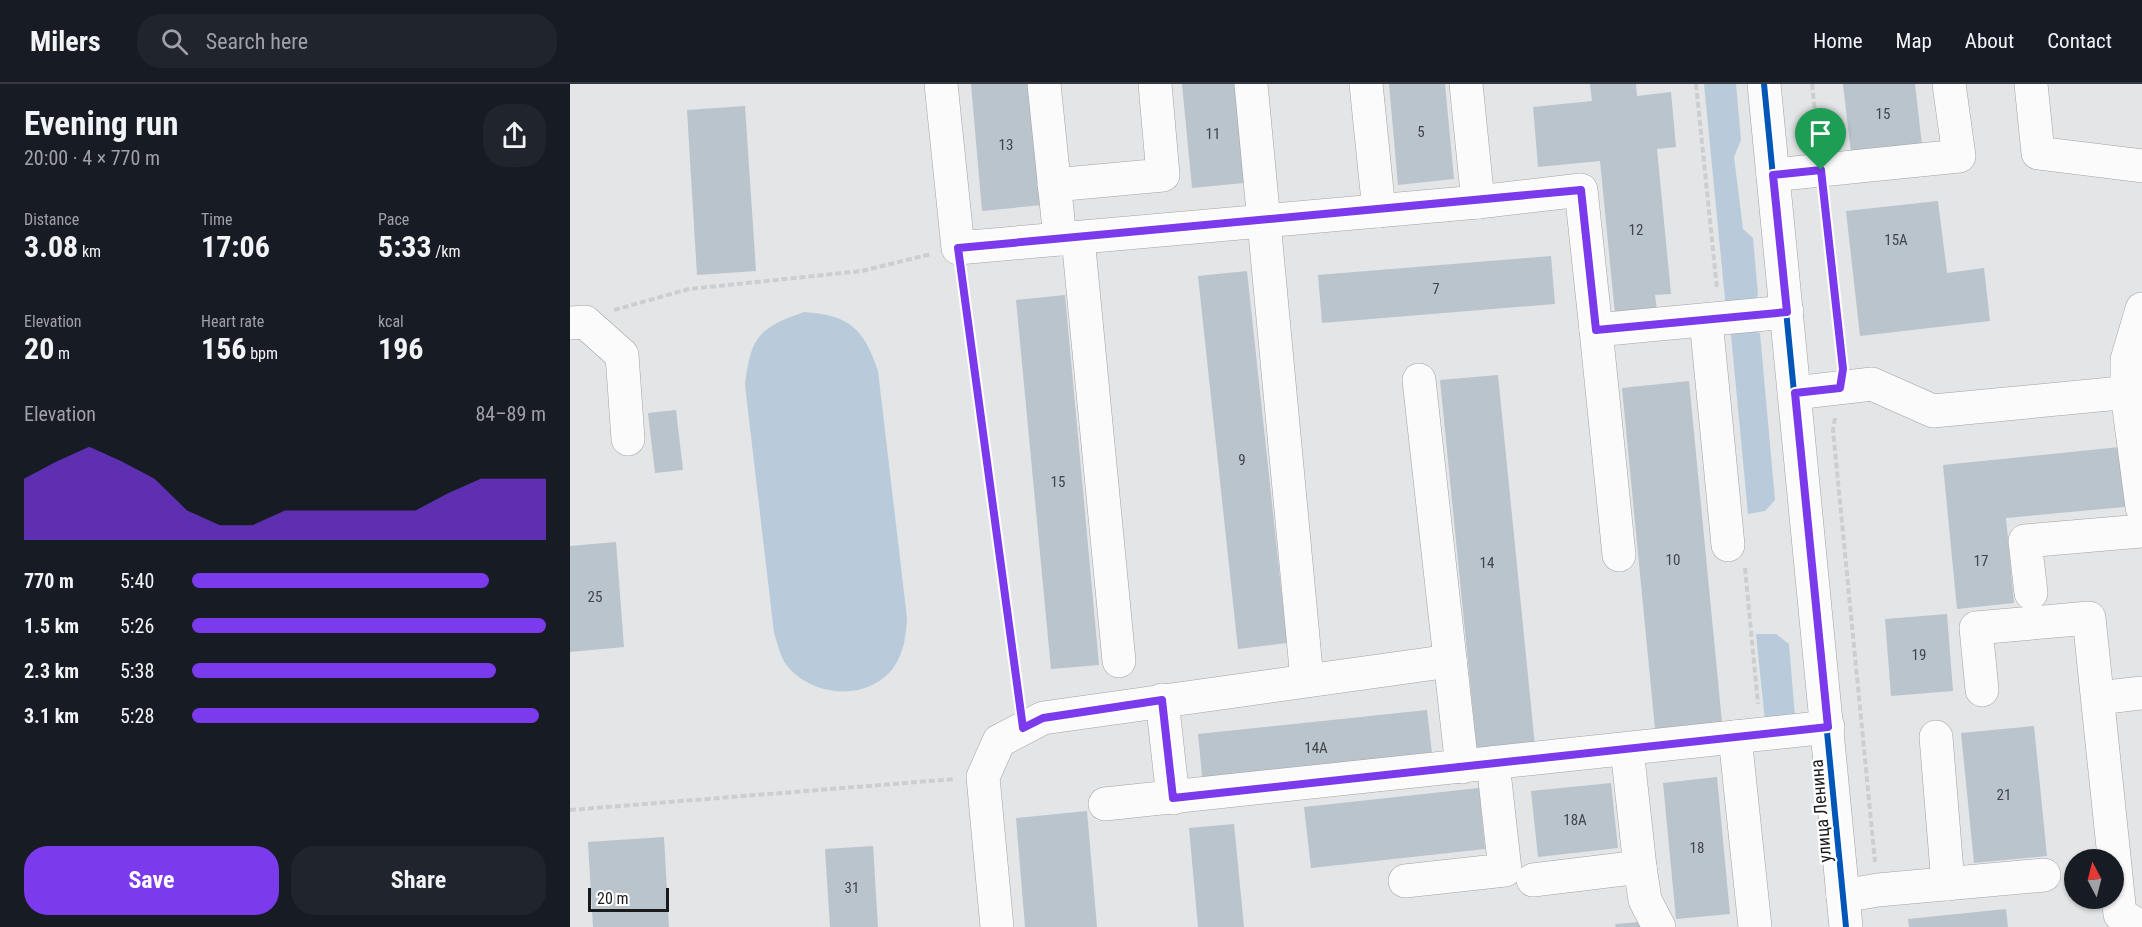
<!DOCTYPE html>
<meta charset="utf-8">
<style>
:root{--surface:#171b24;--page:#20242c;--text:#f1f3f6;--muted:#9ea1a6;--line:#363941;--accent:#7c3aed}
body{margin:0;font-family:"Roboto Condensed",sans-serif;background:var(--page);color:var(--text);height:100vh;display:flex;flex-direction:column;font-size:22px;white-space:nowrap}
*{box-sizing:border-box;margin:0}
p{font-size:20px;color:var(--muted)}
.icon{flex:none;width:33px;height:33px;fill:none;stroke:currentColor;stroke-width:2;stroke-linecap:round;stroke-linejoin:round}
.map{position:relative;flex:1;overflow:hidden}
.side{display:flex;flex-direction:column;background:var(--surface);width:570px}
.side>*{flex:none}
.needle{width:39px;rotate:353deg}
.tools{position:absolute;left:1494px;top:765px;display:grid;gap:12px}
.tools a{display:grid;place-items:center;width:60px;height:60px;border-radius:50%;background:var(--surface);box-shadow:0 2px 4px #0004;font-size:30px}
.scale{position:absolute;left:18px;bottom:15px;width:81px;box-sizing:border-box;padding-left:6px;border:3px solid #191a1b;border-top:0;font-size:16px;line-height:21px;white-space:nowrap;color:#191a1b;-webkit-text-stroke:4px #fff;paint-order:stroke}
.pin{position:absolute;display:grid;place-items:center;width:51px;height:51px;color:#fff;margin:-62px -26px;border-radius:50% 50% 50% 0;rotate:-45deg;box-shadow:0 0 6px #0007}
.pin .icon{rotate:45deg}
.round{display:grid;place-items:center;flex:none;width:63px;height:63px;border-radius:24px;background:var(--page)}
.head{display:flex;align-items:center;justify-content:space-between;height:102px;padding:0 24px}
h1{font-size:33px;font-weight:700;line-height:45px}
.metrics{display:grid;grid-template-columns:repeat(3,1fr);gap:9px;height:102px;padding:6px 24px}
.metrics div{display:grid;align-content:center}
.metrics b{font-size:30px;font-weight:700}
.metrics small{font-size:16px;font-weight:400}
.metrics p{font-size:16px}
.chart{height:168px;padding:12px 24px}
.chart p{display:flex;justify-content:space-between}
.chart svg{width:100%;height:108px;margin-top:6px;fill:var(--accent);opacity:.7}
.primary-button{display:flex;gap:12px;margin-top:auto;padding:12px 24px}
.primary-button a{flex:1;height:69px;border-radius:24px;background:var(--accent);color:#fff;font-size:24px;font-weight:700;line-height:69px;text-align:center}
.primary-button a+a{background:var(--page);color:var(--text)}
ul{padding:0 24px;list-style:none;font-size:20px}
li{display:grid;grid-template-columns:96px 72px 1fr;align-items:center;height:45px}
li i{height:15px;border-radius:8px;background:var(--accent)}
header{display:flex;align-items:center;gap:36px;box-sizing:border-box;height:84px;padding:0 30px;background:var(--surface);border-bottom:2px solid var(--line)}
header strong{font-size:28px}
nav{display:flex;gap:33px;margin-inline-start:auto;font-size:21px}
.search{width:420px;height:54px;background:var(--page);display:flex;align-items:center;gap:15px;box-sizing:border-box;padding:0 21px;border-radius:24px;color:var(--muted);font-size:22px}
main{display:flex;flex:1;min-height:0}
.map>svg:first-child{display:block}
.green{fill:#b9cbda}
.building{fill:#bac4cd}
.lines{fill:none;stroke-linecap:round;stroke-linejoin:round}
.minor-casing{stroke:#a0a2a4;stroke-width:34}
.path{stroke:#cecece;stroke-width:4;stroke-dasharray:6 3;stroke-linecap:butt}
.minor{stroke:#fbfbfb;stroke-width:33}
.cycleway-casing{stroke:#fff;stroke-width:10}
.cycleway{stroke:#0057b8;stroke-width:6}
.route-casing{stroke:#fff;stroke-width:12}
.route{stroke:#7c3aed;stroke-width:8}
.labels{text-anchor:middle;stroke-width:4.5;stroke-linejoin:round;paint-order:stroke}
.number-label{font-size:15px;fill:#414448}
.street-label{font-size:18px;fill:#191a1b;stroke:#fff}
</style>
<header>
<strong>Milers</strong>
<div class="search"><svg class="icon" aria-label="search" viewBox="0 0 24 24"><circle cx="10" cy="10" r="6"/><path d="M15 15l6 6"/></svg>Search here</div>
<nav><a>Home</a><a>Map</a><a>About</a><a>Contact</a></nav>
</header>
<main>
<section class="side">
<div class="head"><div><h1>Evening run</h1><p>20:00 · 4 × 770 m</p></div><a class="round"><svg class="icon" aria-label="share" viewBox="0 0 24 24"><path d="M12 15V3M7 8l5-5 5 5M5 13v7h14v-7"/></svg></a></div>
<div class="metrics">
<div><p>Distance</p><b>3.08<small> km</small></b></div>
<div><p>Time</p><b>17:06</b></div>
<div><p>Pace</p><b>5:33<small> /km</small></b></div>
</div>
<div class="metrics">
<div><p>Elevation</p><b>20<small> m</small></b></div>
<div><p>Heart rate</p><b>156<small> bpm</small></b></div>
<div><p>kcal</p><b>196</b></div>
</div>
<div class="chart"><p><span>Elevation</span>84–89 m</p>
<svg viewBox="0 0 160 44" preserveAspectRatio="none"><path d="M0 44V19L10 12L20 6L30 12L40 19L50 32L60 38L70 38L80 32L90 32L100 32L110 32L120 32L130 25L140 19L150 19L160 19V44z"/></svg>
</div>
<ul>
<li><b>770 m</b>5:40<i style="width:84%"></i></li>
<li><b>1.5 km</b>5:26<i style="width:100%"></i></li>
<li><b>2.3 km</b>5:38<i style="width:86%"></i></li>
<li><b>3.1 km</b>5:28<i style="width:98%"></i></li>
</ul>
<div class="primary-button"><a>Save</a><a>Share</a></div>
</section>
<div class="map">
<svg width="1572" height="843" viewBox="0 0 1572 843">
<rect width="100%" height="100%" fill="#e3e5e7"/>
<!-- green -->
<g class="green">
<path d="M 1134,0 L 1166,0 L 1171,56 L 1164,73 L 1173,145 L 1183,154 L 1188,210 L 1185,218 L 1156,225 Z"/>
<path d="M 234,228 C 280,231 294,245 308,287 L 337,534 C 336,552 334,568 324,583 C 298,619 239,613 215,579 C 210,571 207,558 204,549 L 175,301 C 181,253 188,244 234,228 Z"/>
<path d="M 1160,240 L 1190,249 L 1205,416 L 1195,427 L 1178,430 Z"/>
<path d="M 1186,550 L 1206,550 L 1219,560 L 1225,633 L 1195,637 Z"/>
</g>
<!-- building -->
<g class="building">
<path d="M 401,0 L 461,0 L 472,121 L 412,127 Z"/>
<path d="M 612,0 L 665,0 L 674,99 L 622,104 Z"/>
<path d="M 819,0 L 875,0 L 884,95 L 828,101 Z"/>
<path d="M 1020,0 L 1066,0 L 1067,12 L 1101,8 L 1106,63 L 1087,65 L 1101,210 L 1085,211 L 1087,226 L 1045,230 L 1030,77 L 968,83 L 963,23 L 1022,17 Z"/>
<path d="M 1273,0 L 1345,0 L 1352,61 L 1281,69 Z"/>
<path d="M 175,22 L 186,187 L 127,191 L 117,26 Z"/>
<path d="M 1368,117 L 1377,189 L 1414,184 L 1420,237 L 1290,252 L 1276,127 Z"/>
<path d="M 981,172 L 985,220 L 752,239 L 748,191 Z"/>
<path d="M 677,187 L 717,559 L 668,565 L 628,192 Z"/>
<path d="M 495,211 L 529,581 L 481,585 L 446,216 Z"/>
<path d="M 928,291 L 965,662 L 907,668 L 870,296 Z"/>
<path d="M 1119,297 L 1153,649 L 1086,655 L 1052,304 Z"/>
<path d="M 106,326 L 113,386 L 85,389 L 78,329 Z"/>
<path d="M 1559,362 L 1565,422 L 1436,434 L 1444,519 L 1387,525 L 1373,381 Z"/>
<path d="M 46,458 L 54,563 L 0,568 L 0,462 Z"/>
<path d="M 1377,530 L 1383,607 L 1321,612 L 1315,535 Z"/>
<path d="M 857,626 L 863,678 L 633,702 L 628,650 Z"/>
<path d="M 1464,642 L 1477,772 L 1404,779 L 1391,649 Z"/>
<path d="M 1147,693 L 1160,830 L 1106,835 L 1093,699 Z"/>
<path d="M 1041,699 L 1048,764 L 968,773 L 961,707 Z"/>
<path d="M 909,704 L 915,765 L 741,784 L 734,723 Z"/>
<path d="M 517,727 L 527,843 L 455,843 L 446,734 Z"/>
<path d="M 664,740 L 674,843 L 628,843 L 619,744 Z"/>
<path d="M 94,753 L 99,843 L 23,843 L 18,758 Z"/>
<path d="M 303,762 L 308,843 L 260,843 L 255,765 Z"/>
<path d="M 1436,825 L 1438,843 L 1339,843 L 1338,835 Z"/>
<path d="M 1070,838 L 1071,843 L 1046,843 L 1045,840 Z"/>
</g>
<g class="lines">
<defs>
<g id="minor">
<path d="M 371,0 L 388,164 L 908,118"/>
<path d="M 474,0 L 490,155"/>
<path d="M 681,0 L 737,596"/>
<path d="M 796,0 L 809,127"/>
<path d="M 896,0 L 908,118 L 1011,106 L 1026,246 L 1217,228"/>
<path d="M 1194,0 L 1276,843"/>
<path d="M 1461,0 L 1468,69 L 1572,82"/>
<path d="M 1203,91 L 1389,72 L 1379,0"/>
<path d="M 484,101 L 593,91 L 585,0"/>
<path d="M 508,154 L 549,577"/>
<path d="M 1572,225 L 1557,276 L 1557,309 L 1572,423"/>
<path d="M 1136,236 L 1158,461"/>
<path d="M 0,239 L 15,238 L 52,271 L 58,355"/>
<path d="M 1026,246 L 1049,471"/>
<path d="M 849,296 L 892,683"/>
<path d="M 1225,309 L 1302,300 L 1363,327 L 1572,307"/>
<path d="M 1461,509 L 1455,457 L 1572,447"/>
<path d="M 1412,606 L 1406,544 L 1519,534 L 1550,830 L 1570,843"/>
<path d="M 1528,614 L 1572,609"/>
<path d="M 592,616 L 603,714"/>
<path d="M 1165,653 L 1185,843"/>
<path d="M 1366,653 L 1378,800"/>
<path d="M 535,720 L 1258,643"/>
<path d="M 1070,783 L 1075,816 L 1089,843"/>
<path d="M 963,796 L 1070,783 L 1057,665"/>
<path d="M 835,797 L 935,786 L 923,679"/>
<path d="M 1273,812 L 1308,806 L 1474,791"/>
<path d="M 427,843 L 413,693 L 429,657 L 473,634 L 880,577"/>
</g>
</defs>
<!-- minor casing -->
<use href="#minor" class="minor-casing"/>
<!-- path -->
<g class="path">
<path d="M 1126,0 L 1147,205"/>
<path d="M 1242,0 L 1248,56"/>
<path d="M 1254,114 L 1272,274"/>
<path d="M 392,193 L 449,614"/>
<path d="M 44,226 L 119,205 L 292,187 L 361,170"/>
<path d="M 1265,334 L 1263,346 L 1305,778"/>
<path d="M 1175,484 L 1188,620"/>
<path d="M 0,726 L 385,695"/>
</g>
<!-- minor -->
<use href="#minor" class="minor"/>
<defs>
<path id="cycleway" d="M 1194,0 L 1276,843"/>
</defs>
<!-- cycleway casing -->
<use href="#cycleway" class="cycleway-casing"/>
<!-- cycleway -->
<use href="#cycleway" class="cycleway"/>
</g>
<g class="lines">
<defs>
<path id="route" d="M 1251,86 L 1273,285 L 1270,304 L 1225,309 L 1258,643 L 603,714 L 592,616 L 473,634 L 453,644 L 388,164 L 1011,106 L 1026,246 L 1217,228 L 1203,91 Z"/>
</defs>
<!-- route casing -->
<use href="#route" class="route-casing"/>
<!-- route -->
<use href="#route" class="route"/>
</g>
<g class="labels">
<!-- number labels -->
<g class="number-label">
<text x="1313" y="35">15</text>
<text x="851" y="53">5</text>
<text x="643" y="55">11</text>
<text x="436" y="66">13</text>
<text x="1066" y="151">12</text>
<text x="1326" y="161">15А</text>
<text x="866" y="210">7</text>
<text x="672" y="381">9</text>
<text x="488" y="403">15</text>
<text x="1103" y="481">10</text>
<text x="1411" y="482">17</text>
<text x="917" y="484">14</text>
<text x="25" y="518">25</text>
<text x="1349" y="576">19</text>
<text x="746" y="669">14А</text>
<text x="1434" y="716">21</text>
<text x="1005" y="741">18А</text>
<text x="1127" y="769">18</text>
<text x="282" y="809">31</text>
</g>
<!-- street labels -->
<g class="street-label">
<text transform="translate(1251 727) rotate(-95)" y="6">улица Ленина</text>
</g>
</g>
</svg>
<div class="tools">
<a><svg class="needle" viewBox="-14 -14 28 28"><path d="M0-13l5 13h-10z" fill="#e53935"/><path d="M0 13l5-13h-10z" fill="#9ea1a6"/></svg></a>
</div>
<div class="scale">20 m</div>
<div class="pin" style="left:1251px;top:86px;background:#1e9e55"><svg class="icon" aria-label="arrive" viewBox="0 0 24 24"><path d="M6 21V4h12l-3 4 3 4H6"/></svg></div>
</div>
</main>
